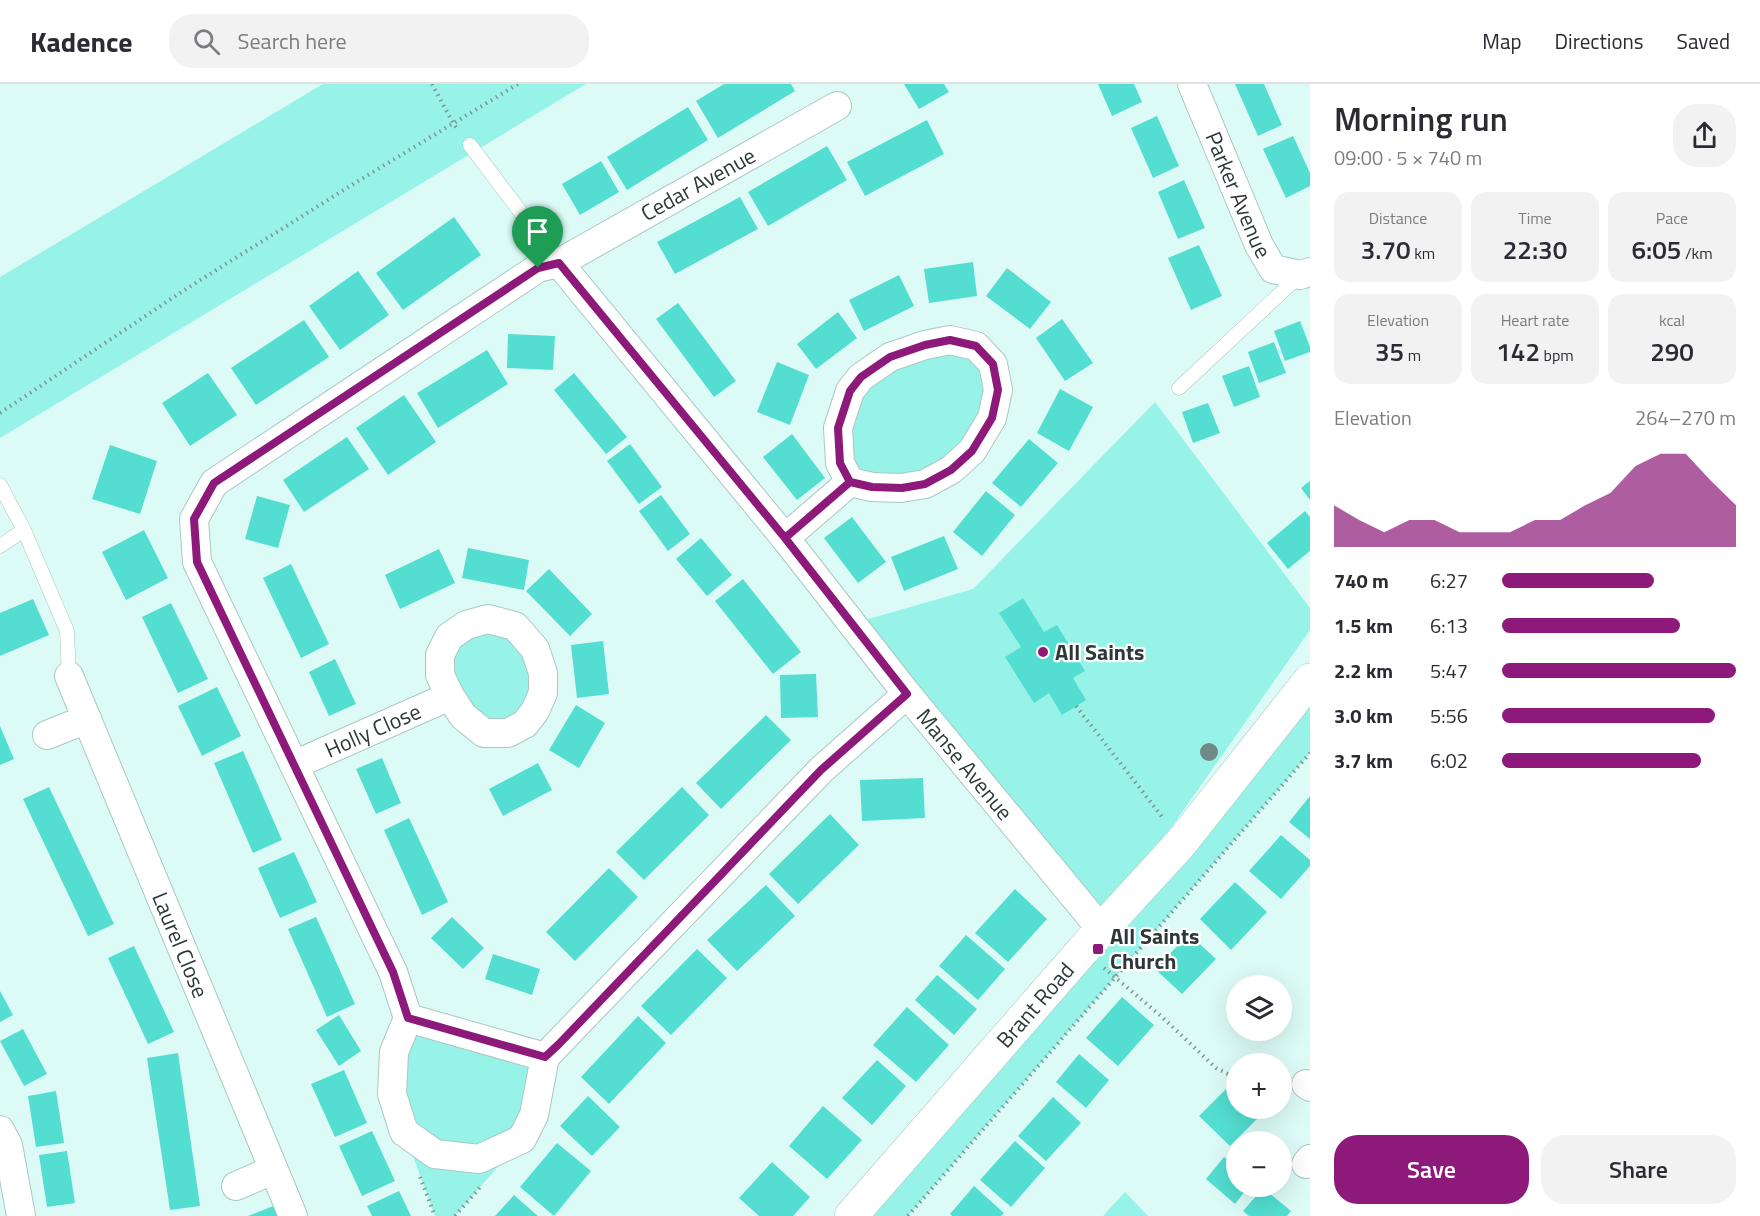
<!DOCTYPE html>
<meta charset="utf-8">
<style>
:root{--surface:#fff;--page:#f2f2f3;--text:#2b2b33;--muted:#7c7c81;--line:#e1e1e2;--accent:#8d197a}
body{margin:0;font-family:"Titillium Web",sans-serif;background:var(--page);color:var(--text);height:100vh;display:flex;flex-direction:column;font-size:22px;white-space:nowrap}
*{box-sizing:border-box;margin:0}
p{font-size:20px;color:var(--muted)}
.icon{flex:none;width:33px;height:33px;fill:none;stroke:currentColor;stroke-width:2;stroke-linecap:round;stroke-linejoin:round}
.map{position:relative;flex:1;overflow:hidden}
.drawer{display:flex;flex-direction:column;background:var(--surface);width:450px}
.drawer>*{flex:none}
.buttons{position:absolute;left:1226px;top:891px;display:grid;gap:12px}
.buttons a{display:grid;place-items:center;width:66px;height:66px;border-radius:50%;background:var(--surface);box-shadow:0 6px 24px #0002;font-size:30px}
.pin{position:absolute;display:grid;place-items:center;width:51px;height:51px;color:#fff;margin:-62px -26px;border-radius:50% 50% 50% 0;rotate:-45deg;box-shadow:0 0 6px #0007}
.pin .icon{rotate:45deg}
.round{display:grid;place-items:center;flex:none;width:63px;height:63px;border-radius:24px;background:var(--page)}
.summary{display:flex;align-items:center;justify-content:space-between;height:102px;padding:0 24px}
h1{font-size:33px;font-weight:600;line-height:45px}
.stats{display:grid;grid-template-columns:repeat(3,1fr);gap:9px;height:102px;padding:6px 24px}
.stats div{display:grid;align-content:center;border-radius:15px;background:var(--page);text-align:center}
.stats b{font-size:26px;font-weight:600}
.stats small{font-size:16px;font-weight:400}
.stats p{font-size:16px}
.chart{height:168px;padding:12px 24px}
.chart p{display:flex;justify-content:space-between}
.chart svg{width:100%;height:108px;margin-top:6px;fill:var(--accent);opacity:.7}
.cta{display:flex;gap:12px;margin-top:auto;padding:12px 24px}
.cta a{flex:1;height:69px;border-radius:24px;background:var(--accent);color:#fff;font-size:24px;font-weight:600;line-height:69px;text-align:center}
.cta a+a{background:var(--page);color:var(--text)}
ul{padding:0 24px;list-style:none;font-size:20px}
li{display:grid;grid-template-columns:96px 72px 1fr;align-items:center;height:45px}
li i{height:15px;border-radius:8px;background:var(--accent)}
header{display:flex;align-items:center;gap:36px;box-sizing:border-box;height:84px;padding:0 30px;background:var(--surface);border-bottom:2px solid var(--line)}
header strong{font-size:28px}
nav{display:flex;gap:33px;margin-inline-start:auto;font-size:21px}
.search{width:420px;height:54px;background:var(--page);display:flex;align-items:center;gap:15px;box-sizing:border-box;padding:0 21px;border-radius:24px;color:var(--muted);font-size:22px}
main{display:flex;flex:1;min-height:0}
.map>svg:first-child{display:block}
.green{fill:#97f2e8}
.building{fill:#53ded1}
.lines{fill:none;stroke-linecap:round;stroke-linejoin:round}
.service-casing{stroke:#a9c8c3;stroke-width:15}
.minor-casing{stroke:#a9c8c3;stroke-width:30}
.tertiary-casing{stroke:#a9c8c3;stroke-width:34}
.path{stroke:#809693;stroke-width:4;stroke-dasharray:1.5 4.5;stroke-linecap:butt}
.service{stroke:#fff;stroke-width:14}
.minor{stroke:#fff;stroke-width:28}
.tertiary{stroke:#fff;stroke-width:33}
.tree{fill:#708a87}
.route-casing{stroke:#fff;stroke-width:12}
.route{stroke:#8d197a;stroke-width:8}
.poi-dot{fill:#8d197a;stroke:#fff;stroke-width:2}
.labels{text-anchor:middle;stroke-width:4.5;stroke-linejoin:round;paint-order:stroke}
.street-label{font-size:22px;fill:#2c3837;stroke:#fff}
.poi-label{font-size:22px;font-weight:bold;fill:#2c3837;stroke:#fff;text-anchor:start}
</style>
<header>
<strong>Kadence</strong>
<div class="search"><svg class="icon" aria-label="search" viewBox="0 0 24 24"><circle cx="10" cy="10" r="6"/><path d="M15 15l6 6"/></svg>Search here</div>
<nav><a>Map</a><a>Directions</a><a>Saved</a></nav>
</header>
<main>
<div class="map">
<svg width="1310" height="1132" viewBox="0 0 1310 1132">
<rect width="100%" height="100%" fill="#dcfbf7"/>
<!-- green -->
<g class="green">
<path d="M 323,0 L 586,0 L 0,354 L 0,193 Z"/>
<path d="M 976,262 L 998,306 L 951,386 L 855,400 L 850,307 L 861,293 Z"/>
<path d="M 1155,318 L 1310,524 L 1310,546 L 1171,744 L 1099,826 L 865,536 L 973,505 Z"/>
<path d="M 488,535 L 535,565 L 535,627 L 484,649 L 440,571 Z"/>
<path d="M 1310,596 L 1310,669 L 908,1132 L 851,1132 Z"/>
<path d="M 408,934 L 545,973 L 522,1055 L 455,1132 L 435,1132 L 404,1048 Z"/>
<path d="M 1125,1108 L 1148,1132 L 1103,1132 Z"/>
</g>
<!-- building -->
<g class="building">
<path d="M 724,0 L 791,0 L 795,7 L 718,54 L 696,17 Z"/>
<path d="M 904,0 L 944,0 L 949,8 L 919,25 Z"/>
<path d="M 1098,0 L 1134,0 L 1142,18 L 1112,32 Z"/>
<path d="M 1235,0 L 1264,0 L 1282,41 L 1258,52 Z"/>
<path d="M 688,23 L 708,56 L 627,106 L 607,73 Z"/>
<path d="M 1157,32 L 1179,82 L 1153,94 L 1131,44 Z"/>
<path d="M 927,36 L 944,70 L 865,112 L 847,78 Z"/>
<path d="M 1293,52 L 1310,89 L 1310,102 L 1286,114 L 1263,65 Z"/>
<path d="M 827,62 L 847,96 L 768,142 L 748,108 Z"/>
<path d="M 601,77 L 619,108 L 580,131 L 562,100 Z"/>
<path d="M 1184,96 L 1205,144 L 1178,155 L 1158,108 Z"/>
<path d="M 740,113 L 758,145 L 675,190 L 657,158 Z"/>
<path d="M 454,133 L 481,171 L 403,226 L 376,189 Z"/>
<path d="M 1199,161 L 1222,212 L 1191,226 L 1168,174 Z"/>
<path d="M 973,178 L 977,212 L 929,219 L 924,185 Z"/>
<path d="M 1007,184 L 1051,218 L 1030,245 L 986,212 Z"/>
<path d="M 358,187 L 389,231 L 340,266 L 309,222 Z"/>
<path d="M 899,191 L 914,222 L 864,247 L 849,216 Z"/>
<path d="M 678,219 L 736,297 L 714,313 L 656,235 Z"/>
<path d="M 838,228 L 857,254 L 816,285 L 797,260 Z"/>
<path d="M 1062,235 L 1093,279 L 1065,297 L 1036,254 Z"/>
<path d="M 304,236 L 329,273 L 256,321 L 231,284 Z"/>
<path d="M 1300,237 L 1310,263 L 1310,268 L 1285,277 L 1274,247 Z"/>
<path d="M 508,250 L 555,252 L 553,286 L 507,284 Z"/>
<path d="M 1274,258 L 1286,289 L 1259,299 L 1248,268 Z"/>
<path d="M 487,266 L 508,300 L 438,344 L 417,309 Z"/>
<path d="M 777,278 L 809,291 L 790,341 L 757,328 Z"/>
<path d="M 1249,282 L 1260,313 L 1234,323 L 1222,292 Z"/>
<path d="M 208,289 L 237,331 L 190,362 L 162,319 Z"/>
<path d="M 574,289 L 627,353 L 606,370 L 554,306 Z"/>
<path d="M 1060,305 L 1093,323 L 1069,367 L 1037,349 Z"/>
<path d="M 404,311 L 436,358 L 388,391 L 356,344 Z"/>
<path d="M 1208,319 L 1220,349 L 1193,359 L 1182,328 Z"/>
<path d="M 792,350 L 825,394 L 797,416 L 763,373 Z"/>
<path d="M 347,353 L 369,385 L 304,428 L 283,396 Z"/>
<path d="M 1029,355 L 1058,379 L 1021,423 L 992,399 Z"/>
<path d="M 630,360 L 662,403 L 639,420 L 607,377 Z"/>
<path d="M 110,361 L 157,377 L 140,430 L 92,415 Z"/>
<path d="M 1310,397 L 1310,416 L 1301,404 Z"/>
<path d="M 986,407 L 1015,431 L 982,472 L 953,448 Z"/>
<path d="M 661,411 L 690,450 L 668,467 L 639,427 Z"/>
<path d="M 257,412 L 290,421 L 278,464 L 245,455 Z"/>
<path d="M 1305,427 L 1310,433 L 1310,467 L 1288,485 L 1267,459 Z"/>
<path d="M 852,433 L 886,478 L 858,499 L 824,454 Z"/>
<path d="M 144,446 L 168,494 L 126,516 L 102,468 Z"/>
<path d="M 944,452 L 958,485 L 904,507 L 891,473 Z"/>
<path d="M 701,454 L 732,491 L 707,512 L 676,475 Z"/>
<path d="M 468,464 L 529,476 L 524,506 L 462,494 Z"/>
<path d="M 439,465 L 455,499 L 400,525 L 385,491 Z"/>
<path d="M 291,480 L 329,560 L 301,574 L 263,494 Z"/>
<path d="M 549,485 L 592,530 L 570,552 L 526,507 Z"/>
<path d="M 743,495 L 801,568 L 773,590 L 715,517 Z"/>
<path d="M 1023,514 L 1044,548 L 1057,541 L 1085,587 L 1073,594 L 1086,616 L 1062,631 L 1049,609 L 1034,619 L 1005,573 L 1021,563 L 999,529 Z"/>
<path d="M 33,515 L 49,551 L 0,572 L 0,529 Z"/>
<path d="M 171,519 L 208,595 L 178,609 L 142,533 Z"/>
<path d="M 603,557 L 609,610 L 577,614 L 571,561 Z"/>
<path d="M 335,575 L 356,620 L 329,632 L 309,588 Z"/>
<path d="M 816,590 L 818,633 L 781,634 L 780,591 Z"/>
<path d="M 217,603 L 241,652 L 202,672 L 178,622 Z"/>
<path d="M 576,621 L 605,639 L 579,684 L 549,666 Z"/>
<path d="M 766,631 L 791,656 L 721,725 L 696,699 Z"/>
<path d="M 0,642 L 14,675 L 0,681 Z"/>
<path d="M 243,667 L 282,756 L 253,769 L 214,679 Z"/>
<path d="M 382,674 L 401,719 L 376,730 L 356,685 Z"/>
<path d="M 538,679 L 552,706 L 503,732 L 489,705 Z"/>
<path d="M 923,694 L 925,734 L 862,737 L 860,696 Z"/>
<path d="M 49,703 L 114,840 L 88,852 L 23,715 Z"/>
<path d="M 682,703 L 709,731 L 644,796 L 616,768 Z"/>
<path d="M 1310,712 L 1310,755 L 1289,738 Z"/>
<path d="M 830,730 L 859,761 L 798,820 L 769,790 Z"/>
<path d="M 409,734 L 448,818 L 422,831 L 384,746 Z"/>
<path d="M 1281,751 L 1310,776 L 1310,782 L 1281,815 L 1249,787 Z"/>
<path d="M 294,768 L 317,818 L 280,834 L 258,784 Z"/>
<path d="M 609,784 L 638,813 L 575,877 L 546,848 Z"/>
<path d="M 1235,798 L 1267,828 L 1231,866 L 1200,835 Z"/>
<path d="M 766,801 L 795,832 L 737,887 L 707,856 Z"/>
<path d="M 1015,805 L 1047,835 L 1008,878 L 975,849 Z"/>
<path d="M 316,833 L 355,920 L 327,933 L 288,845 Z"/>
<path d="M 452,833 L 484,864 L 463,885 L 431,854 Z"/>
<path d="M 1189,850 L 1216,875 L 1182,910 L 1155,885 Z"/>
<path d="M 966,851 L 1005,885 L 978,916 L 939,882 Z"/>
<path d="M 134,862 L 174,948 L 148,960 L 108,874 Z"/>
<path d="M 697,865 L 727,894 L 671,951 L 641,922 Z"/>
<path d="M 493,870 L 540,885 L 532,911 L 485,895 Z"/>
<path d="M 937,891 L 977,925 L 954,951 L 915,916 Z"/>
<path d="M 0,907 L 13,931 L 0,938 Z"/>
<path d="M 1122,913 L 1154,941 L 1118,982 L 1086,954 Z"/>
<path d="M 907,923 L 949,961 L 916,998 L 873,961 Z"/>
<path d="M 339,931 L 361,967 L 339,982 L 316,946 Z"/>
<path d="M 638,932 L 666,959 L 609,1020 L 581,993 Z"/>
<path d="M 23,945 L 47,990 L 24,1002 L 0,957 Z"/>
<path d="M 178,969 L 200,1122 L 170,1126 L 147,974 Z"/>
<path d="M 1079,970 L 1109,996 L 1086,1024 L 1056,998 Z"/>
<path d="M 877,976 L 906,1002 L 872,1041 L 842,1014 Z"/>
<path d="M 344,986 L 367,1039 L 335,1053 L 311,1000 Z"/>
<path d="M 1234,997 L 1236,999 L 1236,1024 L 1262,1024 L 1265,1027 L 1230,1062 L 1199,1032 Z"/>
<path d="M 56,1007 L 64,1059 L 36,1063 L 28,1012 Z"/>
<path d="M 588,1012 L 620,1043 L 592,1072 L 560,1042 Z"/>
<path d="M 1053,1013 L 1081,1039 L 1046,1077 L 1018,1052 Z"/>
<path d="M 823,1022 L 862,1056 L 827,1095 L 789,1062 Z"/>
<path d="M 372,1047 L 395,1097 L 362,1112 L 339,1062 Z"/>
<path d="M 1015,1057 L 1045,1084 L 1011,1123 L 980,1096 Z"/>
<path d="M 557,1059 L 591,1087 L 554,1132 L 520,1103 Z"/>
<path d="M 67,1067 L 75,1119 L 47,1123 L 39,1071 Z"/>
<path d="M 1224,1073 L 1236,1083 L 1236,1102 L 1249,1102 L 1235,1120 L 1206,1095 Z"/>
<path d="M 772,1078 L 810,1113 L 793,1132 L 759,1132 L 739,1114 Z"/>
<path d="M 974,1102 L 1004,1129 L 1001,1132 L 952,1132 L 950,1130 Z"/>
<path d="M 1263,1104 L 1291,1127 L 1287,1132 L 1249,1132 L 1243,1127 Z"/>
<path d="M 399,1107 L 411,1132 L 372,1132 L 367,1122 Z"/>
<path d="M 514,1111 L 538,1132 L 495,1132 Z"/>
<path d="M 276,1121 L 281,1132 L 248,1132 Z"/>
</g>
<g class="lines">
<defs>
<g id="service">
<path d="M 470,61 L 559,179"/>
<path d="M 1179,304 L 1300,191"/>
<path d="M 0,401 L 24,446 L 67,547 L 69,592"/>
<path d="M 0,462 L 24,446"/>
</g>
<g id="minor">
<path id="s1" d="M 1192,0 L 1259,161 L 1273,185 L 1300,191 L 1310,188"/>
<path d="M 837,22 L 559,179 L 538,184 L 214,399 L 194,435 L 197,478 L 393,888 L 408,934 L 545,973 L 821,686 L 907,610"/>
<path id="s2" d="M 559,179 L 785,454 L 907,610 L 1101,845"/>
<path d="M 785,454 L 850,398 L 840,379 L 838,344 L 850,307 L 861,293 L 890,273 L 925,261 L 950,256 L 976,262 L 993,280 L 998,306 L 992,334 L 972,367 L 951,386 L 925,400 L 901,404 L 872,403 L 850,398"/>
<path id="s3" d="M 69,592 L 293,1132"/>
<path d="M 47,651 L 87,635"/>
<path id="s4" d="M 294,681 L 450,612 L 440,591 L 440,571 L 449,553 L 466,541 L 488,535 L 515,542 L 535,565 L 543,589 L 543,609 L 535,627 L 525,640 L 508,649 L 484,649 L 463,632 L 450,612"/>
<path d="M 408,934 L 394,968 L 392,1010 L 404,1048 L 435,1070 L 479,1075 L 522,1055 L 534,1031 L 545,973"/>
<path d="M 1306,1000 L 1310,1003"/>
<path d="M 0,1046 L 8,1061 L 21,1132"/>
<path d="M 1306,1080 L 1310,1075"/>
<path d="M 236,1102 L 273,1086"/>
</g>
<g id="tertiary">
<path id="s5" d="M 851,1132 L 1083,866 L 1181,759 L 1310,596"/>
</g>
</defs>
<!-- service casing -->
<use href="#service" class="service-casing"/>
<!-- minor casing -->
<use href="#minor" class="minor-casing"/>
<!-- tertiary casing -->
<use href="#tertiary" class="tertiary-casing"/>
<!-- path -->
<g class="path">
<path d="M 432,0 L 453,39 L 458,46"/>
<path d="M 0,329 L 186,205 L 355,99 L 518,0"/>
<path d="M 1076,622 L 1163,734"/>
<path d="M 1104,884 L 1161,932 L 1216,984 L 1236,994"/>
<path d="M 420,1093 L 435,1132"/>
<path d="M 455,1132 L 482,1101"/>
<path d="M 908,1132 L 1310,669"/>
</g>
<!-- service -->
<use href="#service" class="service"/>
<!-- minor -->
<use href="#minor" class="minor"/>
<!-- tertiary -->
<use href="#tertiary" class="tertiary"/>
</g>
<!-- trees -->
<circle class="tree" cx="1209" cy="668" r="9"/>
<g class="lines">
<defs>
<path id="route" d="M 538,184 L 214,399 L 194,435 L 197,478 L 393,888 L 408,934 L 545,973 L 559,960 L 821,686 L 907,610 L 785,454 L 850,398 L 840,379 L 838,344 L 850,307 L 861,293 L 890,273 L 925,261 L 950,256 L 976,262 L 993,280 L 998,306 L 992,334 L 972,367 L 951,386 L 925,400 L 902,404 L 872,403 L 850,398 L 785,454 L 559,179 L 538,184"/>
</defs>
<!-- route casing -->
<use href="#route" class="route-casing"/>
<!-- route -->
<use href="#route" class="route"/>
</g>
<!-- markers -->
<g class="poi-dot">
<circle cx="1043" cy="568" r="6"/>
<rect x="1092" y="859" width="12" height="12" rx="3"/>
</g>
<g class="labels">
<!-- street labels -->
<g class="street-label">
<text transform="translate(698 100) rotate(-29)" y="8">Cedar Avenue</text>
<text dy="8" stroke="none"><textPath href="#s1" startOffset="120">Parker Avenue</textPath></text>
<text dy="8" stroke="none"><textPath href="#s4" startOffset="86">Holly Close</textPath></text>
<text dy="8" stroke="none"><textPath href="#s2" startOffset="645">Manse Avenue</textPath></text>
<text dy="8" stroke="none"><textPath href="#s3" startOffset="291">Laurel Close</textPath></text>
<text dy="8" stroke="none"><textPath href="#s5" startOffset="280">Brant Road</textPath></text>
</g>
<!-- poi labels -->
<g class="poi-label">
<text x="1055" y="576">All Saints</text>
<text x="1110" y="860">All Saints<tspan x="1110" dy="25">Church</tspan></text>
</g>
</g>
</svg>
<div class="buttons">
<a><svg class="icon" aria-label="layers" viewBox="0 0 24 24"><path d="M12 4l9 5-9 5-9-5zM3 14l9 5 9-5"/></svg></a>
<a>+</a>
<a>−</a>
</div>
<div class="pin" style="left:538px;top:184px;background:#1e9e55"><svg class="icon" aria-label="arrive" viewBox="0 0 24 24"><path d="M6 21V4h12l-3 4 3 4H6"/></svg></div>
</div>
<section class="drawer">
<div class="summary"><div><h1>Morning run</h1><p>09:00 · 5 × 740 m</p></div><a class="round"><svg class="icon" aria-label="share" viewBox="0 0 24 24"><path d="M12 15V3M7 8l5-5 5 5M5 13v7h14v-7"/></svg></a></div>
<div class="stats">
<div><p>Distance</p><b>3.70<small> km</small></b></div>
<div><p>Time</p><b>22:30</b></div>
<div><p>Pace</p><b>6:05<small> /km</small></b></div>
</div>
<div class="stats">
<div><p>Elevation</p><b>35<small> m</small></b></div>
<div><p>Heart rate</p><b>142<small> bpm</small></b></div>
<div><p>kcal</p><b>290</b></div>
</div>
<div class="chart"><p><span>Elevation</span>264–270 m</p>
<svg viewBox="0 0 160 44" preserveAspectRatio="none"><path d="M0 44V27L10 33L20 38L30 33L40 33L50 38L60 38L70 38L80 33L90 33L100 27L110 22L120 11L130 6L140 6L150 17L160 27V44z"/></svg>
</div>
<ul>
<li><b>740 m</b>6:27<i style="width:65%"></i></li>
<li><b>1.5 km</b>6:13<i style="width:76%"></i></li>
<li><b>2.2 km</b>5:47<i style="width:100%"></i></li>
<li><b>3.0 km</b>5:56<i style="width:91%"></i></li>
<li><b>3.7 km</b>6:02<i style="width:85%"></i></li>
</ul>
<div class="cta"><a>Save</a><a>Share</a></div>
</section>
</main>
